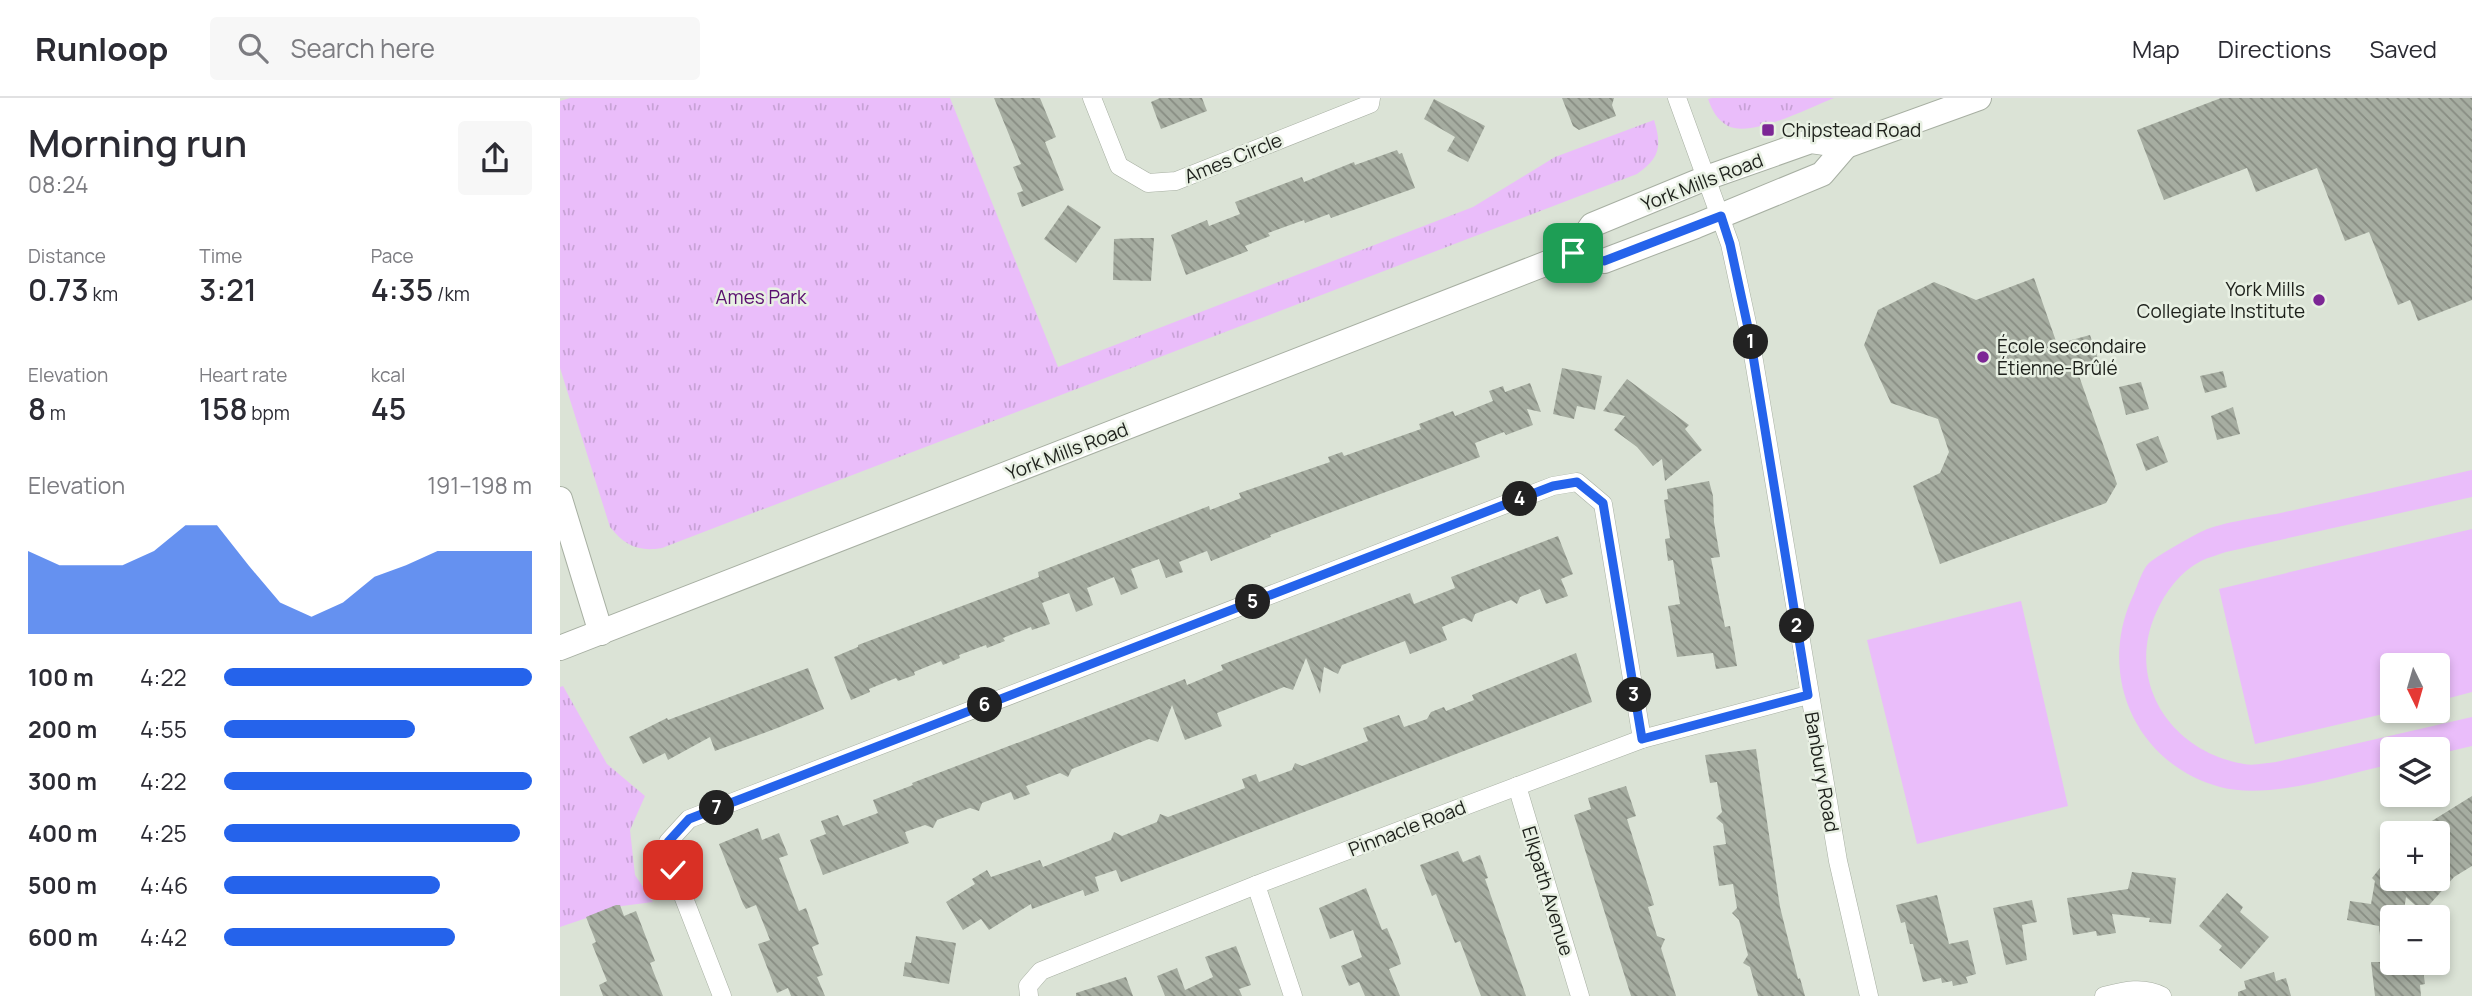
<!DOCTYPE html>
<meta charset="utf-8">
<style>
:root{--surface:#fff;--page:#f7f7f7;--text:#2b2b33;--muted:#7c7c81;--line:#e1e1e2;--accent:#2563eb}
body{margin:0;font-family:Manrope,sans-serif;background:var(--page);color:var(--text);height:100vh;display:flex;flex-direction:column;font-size:26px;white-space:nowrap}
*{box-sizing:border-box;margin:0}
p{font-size:23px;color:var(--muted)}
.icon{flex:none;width:38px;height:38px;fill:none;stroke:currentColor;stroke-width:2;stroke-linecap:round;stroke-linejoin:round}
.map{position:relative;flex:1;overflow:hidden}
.side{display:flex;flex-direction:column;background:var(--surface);width:560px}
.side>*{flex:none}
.needle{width:46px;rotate:175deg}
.buttons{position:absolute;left:1820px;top:555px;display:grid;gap:14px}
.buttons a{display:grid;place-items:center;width:70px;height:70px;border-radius:7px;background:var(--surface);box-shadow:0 4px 10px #0003;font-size:35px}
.pin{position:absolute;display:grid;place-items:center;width:60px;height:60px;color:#fff;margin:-30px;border-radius:14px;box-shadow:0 4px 10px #0006}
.km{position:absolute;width:35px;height:35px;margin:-18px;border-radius:50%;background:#222;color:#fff;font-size:19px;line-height:35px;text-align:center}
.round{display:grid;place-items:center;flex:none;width:74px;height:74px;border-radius:7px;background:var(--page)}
.overview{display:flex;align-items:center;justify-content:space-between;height:119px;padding:0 28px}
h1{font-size:38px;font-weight:600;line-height:52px}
.figures{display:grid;grid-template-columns:repeat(3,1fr);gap:10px;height:119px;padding:7px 28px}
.figures div{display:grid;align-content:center}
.figures b{font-size:30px;font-weight:600}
.figures small{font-size:19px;font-weight:400}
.figures p{font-size:19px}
.chart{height:196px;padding:14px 28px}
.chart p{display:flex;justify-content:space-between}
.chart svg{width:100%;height:126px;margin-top:7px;fill:var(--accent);opacity:.7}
ul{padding:0 28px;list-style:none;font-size:23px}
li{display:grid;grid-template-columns:112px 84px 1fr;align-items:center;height:52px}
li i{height:18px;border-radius:9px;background:var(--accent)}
header{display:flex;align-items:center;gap:42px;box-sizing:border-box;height:98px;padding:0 35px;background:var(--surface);border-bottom:2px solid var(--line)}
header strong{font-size:33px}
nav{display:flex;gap:38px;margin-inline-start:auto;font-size:24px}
.search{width:490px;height:63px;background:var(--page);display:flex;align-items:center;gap:18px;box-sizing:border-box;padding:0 24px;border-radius:7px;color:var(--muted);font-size:26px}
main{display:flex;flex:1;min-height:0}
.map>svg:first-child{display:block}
.green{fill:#eabdfa}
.park{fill:url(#park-tufts)}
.building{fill:url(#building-back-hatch)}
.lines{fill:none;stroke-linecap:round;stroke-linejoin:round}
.street-casing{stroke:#a7afa2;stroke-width:19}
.secondary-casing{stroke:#a7afa2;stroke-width:26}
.street{stroke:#fff;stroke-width:18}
.secondary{stroke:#fff;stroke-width:24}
.route-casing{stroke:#fff;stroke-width:14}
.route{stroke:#2563eb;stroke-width:9}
.poi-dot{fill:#7c2695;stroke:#e8f0e3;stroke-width:2.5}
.labels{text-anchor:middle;stroke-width:5;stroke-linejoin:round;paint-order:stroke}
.poi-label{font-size:19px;fill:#1d201b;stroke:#e8f0e3;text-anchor:start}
.street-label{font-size:19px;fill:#1d201b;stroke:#e8f0e3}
.park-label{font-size:19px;fill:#5a0f6f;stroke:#e8f0e3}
</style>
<header>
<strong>Runloop</strong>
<div class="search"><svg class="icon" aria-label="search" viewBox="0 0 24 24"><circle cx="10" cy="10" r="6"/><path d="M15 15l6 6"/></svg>Search here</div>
<nav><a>Map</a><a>Directions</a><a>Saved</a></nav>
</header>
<main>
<section class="side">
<div class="overview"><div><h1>Morning run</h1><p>08:24</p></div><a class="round"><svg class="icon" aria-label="share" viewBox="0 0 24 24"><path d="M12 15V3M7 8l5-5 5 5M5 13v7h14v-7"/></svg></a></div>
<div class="figures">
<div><p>Distance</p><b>0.73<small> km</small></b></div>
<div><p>Time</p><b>3:21</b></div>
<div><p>Pace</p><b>4:35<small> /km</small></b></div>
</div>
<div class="figures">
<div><p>Elevation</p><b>8<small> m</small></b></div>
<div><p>Heart rate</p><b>158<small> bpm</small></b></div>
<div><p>kcal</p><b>45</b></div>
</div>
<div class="chart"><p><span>Elevation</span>191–198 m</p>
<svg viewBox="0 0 160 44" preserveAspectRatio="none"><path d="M0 44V15L10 20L20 20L30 20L40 15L50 6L60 6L70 20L80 33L90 38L100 33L110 24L120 20L130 15L140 15L150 15L160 15V44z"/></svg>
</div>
<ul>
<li><b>100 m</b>4:22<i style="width:100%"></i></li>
<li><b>200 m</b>4:55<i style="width:62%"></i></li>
<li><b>300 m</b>4:22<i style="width:100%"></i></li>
<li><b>400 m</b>4:25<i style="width:96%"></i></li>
<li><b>500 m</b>4:46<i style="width:70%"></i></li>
<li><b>600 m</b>4:42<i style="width:75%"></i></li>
</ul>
</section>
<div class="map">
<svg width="1912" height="898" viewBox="0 0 1912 898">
<defs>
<pattern id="park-tufts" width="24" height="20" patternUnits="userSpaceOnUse" patternTransform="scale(1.75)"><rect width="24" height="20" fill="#eabdfa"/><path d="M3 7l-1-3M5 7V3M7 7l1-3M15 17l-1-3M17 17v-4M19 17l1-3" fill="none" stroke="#c8a2d6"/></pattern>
<pattern id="building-back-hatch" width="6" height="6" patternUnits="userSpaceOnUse" patternTransform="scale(1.75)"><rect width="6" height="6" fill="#a6ada1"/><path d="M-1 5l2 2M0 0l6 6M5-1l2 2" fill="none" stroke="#878c82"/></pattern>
</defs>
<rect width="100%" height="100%" fill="#dbe3d6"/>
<!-- green -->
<g class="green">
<path d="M 1912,372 L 1912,399 L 1666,454 C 1658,457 1649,459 1641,463 C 1620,474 1605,494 1596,515 C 1565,584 1611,654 1684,666 C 1694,668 1705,665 1716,664 L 1912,619 L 1912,648 L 1878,656 L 1878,651 L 1832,651 L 1832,666 C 1782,677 1710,702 1660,689 C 1576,666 1537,578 1572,500 C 1577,490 1581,474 1588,466 C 1595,459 1632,438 1643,433 C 1662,424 1703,419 1725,414 C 1788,400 1850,386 1912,372 Z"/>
<path d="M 1912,431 L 1912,594 L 1878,603 L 1878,567 L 1832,567 L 1832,612 L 1836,613 L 1695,646 L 1659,491 Z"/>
<path d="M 1461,503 L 1508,708 L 1357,746 L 1307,542 Z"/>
</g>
<!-- park -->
<g class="park">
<path d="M 10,0 L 390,0 L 498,269 L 913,109 L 995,59 L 1094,22 C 1102,48 1100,60 1077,76 L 102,450 C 79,454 65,448 50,429 L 0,270 L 0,3 Z"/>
<path d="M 1152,0 L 1274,0 C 1248,10 1192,40 1168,28 C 1157,22 1152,12 1148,1 Z"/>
<path d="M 3,588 L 47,666 L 85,698 L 70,732 L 75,777 L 93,804 L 62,808 L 0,829 L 0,589 Z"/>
</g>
<!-- building -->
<g class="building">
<path d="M 434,0 L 480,0 L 496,39 L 485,44 L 504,92 L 462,109 L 457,95 L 463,93 L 453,69 L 461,66 Z"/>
<path d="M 600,0 L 642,0 L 647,13 L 601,31 L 591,4 Z"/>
<path d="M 1002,0 L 1054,0 L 1052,7 L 1056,18 L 1019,32 L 1013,28 Z"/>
<path d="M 1661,0 L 1912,0 L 1912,202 L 1858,223 L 1850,202 L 1838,207 L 1809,134 L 1785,143 L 1757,70 L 1696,94 L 1687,70 L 1604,102 L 1577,32 Z"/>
<path d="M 874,1 L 925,28 L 908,64 L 887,53 L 895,39 L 864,21 Z"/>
<path d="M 837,52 L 839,56 L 842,55 L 855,90 L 771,120 L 769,116 L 745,125 L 744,122 L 708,135 L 710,138 L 685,148 L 688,153 L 626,177 L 611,137 L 647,122 L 649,128 L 680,116 L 675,104 L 694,97 L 742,79 L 744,84 L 794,64 L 795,67 Z"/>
<path d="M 508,107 L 541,129 L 516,165 L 484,141 Z"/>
<path d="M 575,140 L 594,140 L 591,183 L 553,182 L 554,141 Z"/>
<path d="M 1474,180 L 1497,246 L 1530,237 L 1540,267 L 1518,275 L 1557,386 L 1546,405 L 1380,466 L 1353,388 L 1380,375 L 1389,354 L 1378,321 L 1331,305 L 1304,247 L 1318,212 L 1374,184 L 1416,202 Z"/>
<path d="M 1002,270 L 1042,278 L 1035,312 L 1017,308 L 1014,321 L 993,316 Z"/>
<path d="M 1663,273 L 1667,289 L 1645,295 L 1640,278 Z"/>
<path d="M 1067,281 L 1129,327 L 1125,331 L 1142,352 L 1105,383 L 1102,361 L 1093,368 L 1077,349 L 1054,332 L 1065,318 L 1043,313 Z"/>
<path d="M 1581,284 L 1589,311 L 1566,317 L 1559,289 Z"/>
<path d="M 970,285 L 981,314 L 967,311 L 973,327 L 946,337 L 944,334 L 915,345 L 920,359 L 710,437 L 711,439 L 651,463 L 647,453 L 619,464 L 623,474 L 606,480 L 599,461 L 571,471 L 578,490 L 561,497 L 554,479 L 527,490 L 533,507 L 516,514 L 509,495 L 482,505 L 490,526 L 472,532 L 471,529 L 443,540 L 445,543 L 427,550 L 426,547 L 399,557 L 400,560 L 383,567 L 381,563 L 354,574 L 355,577 L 338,583 L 336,580 L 309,591 L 310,594 L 291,602 L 274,559 L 298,549 L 298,547 L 479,479 L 478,474 L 522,457 L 649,408 L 650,412 L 681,400 L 679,395 L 770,364 L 768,359 L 782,354 L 784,358 L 861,331 L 859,326 L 893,313 L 895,318 L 933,303 L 929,293 L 943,288 L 945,294 Z"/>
<path d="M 1673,309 L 1680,336 L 1657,342 L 1651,318 Z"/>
<path d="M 1598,338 L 1608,364 L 1586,373 L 1576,346 Z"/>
<path d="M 1149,383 L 1153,398 L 1154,424 L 1160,459 L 1151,460 L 1165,529 L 1170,528 L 1177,568 L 1156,571 L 1153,555 L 1117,559 L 1108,508 L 1120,506 L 1113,462 L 1108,463 L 1105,441 L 1110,440 L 1104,402 L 1108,401 L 1107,391 Z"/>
<path d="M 998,438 L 1013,476 L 1001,481 L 1008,498 L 986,506 L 980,491 L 960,499 L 957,506 L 951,502 L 915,516 L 912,524 L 904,520 L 882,529 L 887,542 L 850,556 L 845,543 L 782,567 L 778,576 L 764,569 L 760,596 L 746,560 L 733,592 L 724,589 L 657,615 L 662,628 L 625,642 L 612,607 L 598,644 L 589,641 L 512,671 L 508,679 L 500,675 L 466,688 L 470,696 L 454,702 L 451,694 L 422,705 L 419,713 L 410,710 L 377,722 L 373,730 L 365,727 L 345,734 L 349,745 L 263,777 L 250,742 L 266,736 L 261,723 L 278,717 L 283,728 L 318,715 L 313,702 L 353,687 L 352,685 L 625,581 L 627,587 L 663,572 L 661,567 L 850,495 L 854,506 L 895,490 L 891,479 Z"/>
<path d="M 1016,555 L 1032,604 L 561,784 L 556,772 L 535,779 L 539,793 L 525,798 L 523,792 L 472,811 L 471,806 L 429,832 L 421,821 L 403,832 L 386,804 L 415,786 L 412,781 L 427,772 L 431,779 L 480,762 L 483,769 L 551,742 L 554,734 L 562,738 L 597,724 L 600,716 L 608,719 L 685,690 L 682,681 L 696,676 L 699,684 L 732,672 L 735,665 L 742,668 L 808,643 L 803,630 L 839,617 L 844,629 L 867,621 L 871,614 L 884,609 L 886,613 L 914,602 L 912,597 Z"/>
<path d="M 248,570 L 264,611 L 220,629 L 155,653 L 150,639 L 108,662 L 105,655 L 83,666 L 69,639 L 107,620 L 108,622 Z"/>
<path d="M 1196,651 L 1220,809 L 1238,881 L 1240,880 L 1245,898 L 1198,898 L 1190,869 L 1183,865 L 1188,857 L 1179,822 L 1172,815 L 1177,810 L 1173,786 L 1159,788 L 1153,748 L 1166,746 L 1163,726 L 1156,720 L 1162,714 L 1157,684 L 1150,685 L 1145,657 Z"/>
<path d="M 1066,688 L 1076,718 L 1067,721 L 1094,807 L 1088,809 L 1097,838 L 1105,841 L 1101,850 L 1116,898 L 1071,898 L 1014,717 L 1031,711 L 1028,700 Z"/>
<path d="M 1912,698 L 1912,768 L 1894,779 L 1863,814 L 1846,799 L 1843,819 L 1832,819 L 1832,857 L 1822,858 L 1819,828 L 1787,822 L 1790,803 L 1811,806 L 1815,783 L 1812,780 L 1832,755 L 1832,780 L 1878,780 L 1878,735 L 1873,735 L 1867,726 Z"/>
<path d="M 198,730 L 202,742 L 219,735 L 228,757 L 219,760 L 239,813 L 246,810 L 259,846 L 252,849 L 263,877 L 257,879 L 265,898 L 231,898 L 228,890 L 217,895 L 198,846 L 210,842 L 196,807 L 186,811 L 183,806 L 159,746 Z"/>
<path d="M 898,753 L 903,764 L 920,757 L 928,780 L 925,781 L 966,898 L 921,898 L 900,843 L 895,845 L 876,796 L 872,798 L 860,767 Z"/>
<path d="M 1572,774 L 1616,780 L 1611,826 L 1589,824 L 1590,820 L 1552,816 L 1556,835 L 1537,838 L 1536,833 L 1513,837 L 1507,800 L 1568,791 Z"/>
<path d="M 806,790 L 822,832 L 827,830 L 838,856 L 841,866 L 829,871 L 840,898 L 805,898 L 799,884 L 789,888 L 781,868 L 802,859 L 793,832 L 770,841 L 759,810 Z"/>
<path d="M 1667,795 L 1683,809 L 1680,814 L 1709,839 L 1681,871 L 1659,852 L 1662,848 L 1639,828 Z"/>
<path d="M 1377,797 L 1389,846 L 1408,842 L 1416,876 L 1406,879 L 1408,885 L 1393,888 L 1392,883 L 1382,885 L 1381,880 L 1363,884 L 1353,846 L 1350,846 L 1345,824 L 1341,825 L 1336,807 Z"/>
<path d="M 1472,802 L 1477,824 L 1462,827 L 1467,862 L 1446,867 L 1433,810 Z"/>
<path d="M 56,807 L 60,807 L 64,818 L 76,813 L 95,863 L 90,865 L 103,898 L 43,898 L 39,887 L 47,883 L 32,846 L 36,844 L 26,819 Z"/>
<path d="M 356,838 L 396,845 L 389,886 L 343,878 L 345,864 L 351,865 Z"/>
<path d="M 676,848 L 691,887 L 679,891 L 682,898 L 605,898 L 597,878 L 617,870 L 625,892 L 653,879 L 645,859 Z"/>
<path d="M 1811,864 L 1862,864 L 1865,886 L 1860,887 L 1861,898 L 1815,898 Z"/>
<path d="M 1714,874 L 1716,883 L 1726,880 L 1731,898 L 1678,898 L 1678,894 L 1686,891 L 1684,883 Z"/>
<path d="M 566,879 L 573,898 L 516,898 L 516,895 Z"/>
</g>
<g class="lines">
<defs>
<g id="street">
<path d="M 532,0 L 559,68 L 588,85 L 616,83 L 810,6 L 811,0"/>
<path d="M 1117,0 L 1170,146 L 1190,239 L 1278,763 L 1309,898"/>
<path d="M 957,688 L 1020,898"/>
<path d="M 696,787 L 733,898"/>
<path d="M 162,898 L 113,772 L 108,744 L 129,721 L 993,388 L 1017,384 L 1043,406 L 1082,641"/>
<path d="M 469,898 L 468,888 L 481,873 L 696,787 L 1082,641 L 1248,597"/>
<path d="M 1544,898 C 1564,893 1583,888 1602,898"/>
</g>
<g id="secondary">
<path d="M 1013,155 L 1044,163 L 1136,128 L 1262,76 L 1286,48"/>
<path d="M 0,401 L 41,535"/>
<path d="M 0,550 L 1013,155 L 1032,127 L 1146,80 L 1251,43 L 1286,48 L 1419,0"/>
</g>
</defs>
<!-- street casing -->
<use href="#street" class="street-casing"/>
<!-- secondary casing -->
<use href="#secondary" class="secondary-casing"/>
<!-- street -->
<use href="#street" class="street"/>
<!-- secondary -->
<use href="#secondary" class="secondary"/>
</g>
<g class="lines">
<defs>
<path id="route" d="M 113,772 L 108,744 L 129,721 L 993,388 L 1017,384 L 1043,405 L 1082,641 L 1248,597 L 1190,239 L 1170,146 L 1161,118 L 1044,163 L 1013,155"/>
</defs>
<!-- route casing -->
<use href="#route" class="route-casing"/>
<!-- route -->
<use href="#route" class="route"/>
</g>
<!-- markers -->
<g class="poi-dot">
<rect x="1201" y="25" width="14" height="14" rx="3.5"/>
<circle cx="1759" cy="202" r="7"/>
<circle cx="1423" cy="259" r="7"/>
</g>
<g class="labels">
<!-- poi labels -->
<g class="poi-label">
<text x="1222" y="39">Chipstead Road</text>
<text x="1745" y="198" text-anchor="end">York Mills<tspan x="1745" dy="22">Collegiate Institute</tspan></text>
<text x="1437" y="255">École secondaire<tspan x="1437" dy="22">Étienne-Brûlé</tspan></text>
</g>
<!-- street labels -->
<g class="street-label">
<text transform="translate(673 60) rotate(-22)" y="7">Ames Circle</text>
<text transform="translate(1142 84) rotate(-21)" y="7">York Mills Road</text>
<text transform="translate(507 353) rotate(-21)" y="7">York Mills Road</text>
<text transform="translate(1262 674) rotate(80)" y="7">Banbury Road</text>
<text transform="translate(847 730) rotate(-21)" y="7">Pinnacle Road</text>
<text transform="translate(988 793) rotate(73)" y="7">Elkpath Avenue</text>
</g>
<!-- park labels -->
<g class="park-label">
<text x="201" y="206">Ames Park</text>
</g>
</g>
</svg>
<div class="buttons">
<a><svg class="needle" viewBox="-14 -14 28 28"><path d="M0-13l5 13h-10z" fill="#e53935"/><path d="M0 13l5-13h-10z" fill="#7c7c81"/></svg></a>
<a><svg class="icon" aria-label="layers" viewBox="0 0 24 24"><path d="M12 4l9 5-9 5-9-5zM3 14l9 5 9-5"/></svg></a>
<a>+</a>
<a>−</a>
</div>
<div class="pin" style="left:1013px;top:155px;background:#1e9e55"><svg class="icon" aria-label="arrive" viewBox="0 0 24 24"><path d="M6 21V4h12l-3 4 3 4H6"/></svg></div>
<div class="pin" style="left:113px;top:772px;background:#d93025"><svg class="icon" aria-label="check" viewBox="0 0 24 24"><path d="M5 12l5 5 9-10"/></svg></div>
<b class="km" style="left:1191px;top:244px">1</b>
<b class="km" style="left:1237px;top:528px">2</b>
<b class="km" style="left:1074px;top:597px">3</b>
<b class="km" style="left:960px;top:401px">4</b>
<b class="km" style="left:693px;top:504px">5</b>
<b class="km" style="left:425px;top:607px">6</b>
<b class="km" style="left:157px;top:710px">7</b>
</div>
</main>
